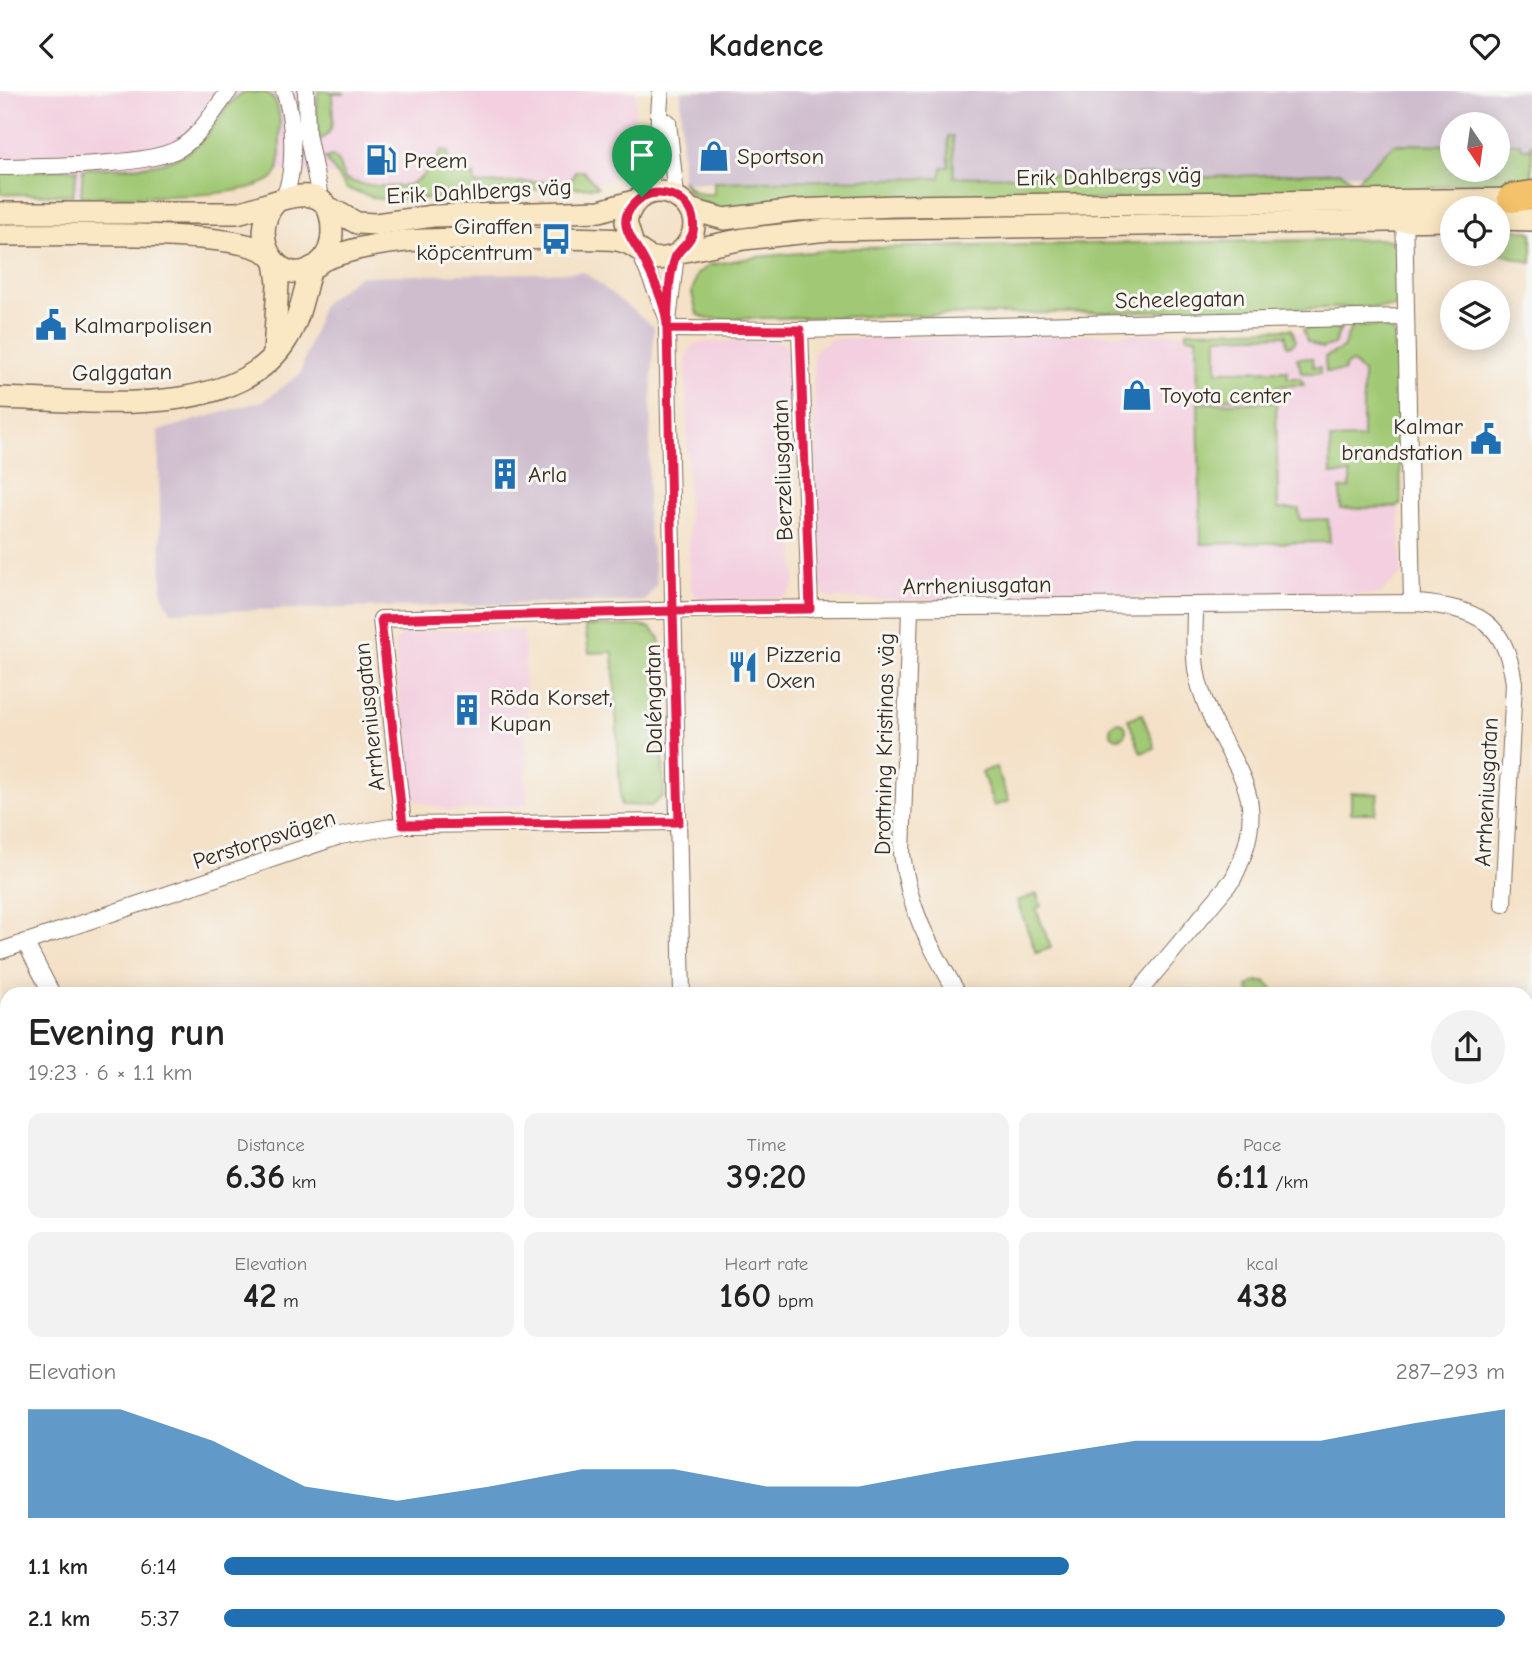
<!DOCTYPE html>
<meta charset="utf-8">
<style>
:root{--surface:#fff;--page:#f2f2f2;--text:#222;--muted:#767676;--accent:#1f6fb2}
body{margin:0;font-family:"Comic Neue",sans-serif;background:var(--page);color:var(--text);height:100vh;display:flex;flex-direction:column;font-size:26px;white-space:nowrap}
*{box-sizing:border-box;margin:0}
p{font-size:23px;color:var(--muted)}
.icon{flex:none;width:38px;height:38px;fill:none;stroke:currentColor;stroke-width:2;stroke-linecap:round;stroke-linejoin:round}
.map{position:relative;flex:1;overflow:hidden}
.panel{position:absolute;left:0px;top:896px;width:1533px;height:674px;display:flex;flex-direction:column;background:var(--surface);border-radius:21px 21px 0 0;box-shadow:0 4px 18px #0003}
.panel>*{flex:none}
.needle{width:46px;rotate:167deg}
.buttons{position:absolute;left:1440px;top:21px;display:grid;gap:14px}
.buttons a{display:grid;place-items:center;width:70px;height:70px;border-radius:50%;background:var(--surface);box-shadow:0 4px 18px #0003;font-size:35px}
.pin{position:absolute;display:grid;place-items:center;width:60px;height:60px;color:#fff;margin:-72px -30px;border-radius:50% 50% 50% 0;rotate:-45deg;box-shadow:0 0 7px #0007}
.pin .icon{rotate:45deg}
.round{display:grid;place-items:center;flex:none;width:74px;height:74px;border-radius:37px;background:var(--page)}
.head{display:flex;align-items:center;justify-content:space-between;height:119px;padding:0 28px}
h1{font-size:38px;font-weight:700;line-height:52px}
.figures{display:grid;grid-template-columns:repeat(3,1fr);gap:10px;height:119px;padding:7px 28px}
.figures div{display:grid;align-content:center;border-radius:14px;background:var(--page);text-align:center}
.figures b{font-size:35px;font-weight:700}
.figures small{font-size:19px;font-weight:400}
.figures p{font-size:19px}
.chart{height:196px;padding:14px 28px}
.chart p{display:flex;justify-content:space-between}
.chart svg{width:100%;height:126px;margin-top:7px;fill:var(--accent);opacity:.7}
ul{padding:0 28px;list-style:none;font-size:23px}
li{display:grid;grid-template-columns:112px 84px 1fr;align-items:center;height:52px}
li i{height:18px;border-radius:9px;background:var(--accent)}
header{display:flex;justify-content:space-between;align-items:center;height:91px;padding:0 28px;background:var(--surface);font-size:32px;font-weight:700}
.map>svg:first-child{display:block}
.built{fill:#f3cfdf}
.industrial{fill:#cfbdce;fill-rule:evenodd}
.green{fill:#a1c974;stroke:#6e7a49;stroke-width:2}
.forest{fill:#80ad66;stroke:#5e6c42;stroke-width:2}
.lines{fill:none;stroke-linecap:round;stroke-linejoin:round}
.street-casing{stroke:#7c6a59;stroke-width:18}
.secondary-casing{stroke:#7c6a59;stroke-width:24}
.highway-casing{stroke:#7c6a59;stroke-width:31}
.street{stroke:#fff;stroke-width:16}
.secondary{stroke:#fae7c3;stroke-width:21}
.highway{stroke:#f3c26a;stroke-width:28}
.route-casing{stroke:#fff;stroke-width:14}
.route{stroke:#e11d48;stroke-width:9}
.labels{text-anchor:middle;stroke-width:6;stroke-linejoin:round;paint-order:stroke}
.poi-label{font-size:23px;fill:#3b2a1e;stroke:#f6f6f2;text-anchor:start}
.street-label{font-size:23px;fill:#3b2a1e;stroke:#f6f6f2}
</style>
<header><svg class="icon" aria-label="back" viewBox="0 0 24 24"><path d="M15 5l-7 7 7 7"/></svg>Kadence<svg class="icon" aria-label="heart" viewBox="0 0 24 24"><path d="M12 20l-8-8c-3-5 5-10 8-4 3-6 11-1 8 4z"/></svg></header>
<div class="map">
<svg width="1532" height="1569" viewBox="0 0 1532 1569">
<rect width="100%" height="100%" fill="#f6f6f2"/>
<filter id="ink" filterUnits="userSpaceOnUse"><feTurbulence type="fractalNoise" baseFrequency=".0143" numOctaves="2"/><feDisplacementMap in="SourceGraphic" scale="14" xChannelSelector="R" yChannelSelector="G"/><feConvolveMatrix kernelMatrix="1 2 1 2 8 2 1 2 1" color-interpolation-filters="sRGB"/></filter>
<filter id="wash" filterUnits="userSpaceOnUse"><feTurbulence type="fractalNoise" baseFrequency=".00686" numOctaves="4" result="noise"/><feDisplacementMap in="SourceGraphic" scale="28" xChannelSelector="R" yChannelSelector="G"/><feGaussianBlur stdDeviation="1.57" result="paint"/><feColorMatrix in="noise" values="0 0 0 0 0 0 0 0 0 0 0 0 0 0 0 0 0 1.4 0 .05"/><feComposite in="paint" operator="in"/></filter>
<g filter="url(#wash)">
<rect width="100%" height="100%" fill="#f4e1c7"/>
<!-- built -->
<g class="built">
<path d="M 0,0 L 636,0 L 632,67 L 610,90 L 353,98 L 340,84 L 270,80 L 96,102 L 0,100 Z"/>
<path d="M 1385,239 L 1394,249 L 1401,483 L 1379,503 L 911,509 L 828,507 L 818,494 L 813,261 L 831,248 Z"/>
<path d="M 771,249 L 784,253 L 790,263 L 795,487 L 792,499 L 782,507 L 710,511 L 697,506 L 692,499 L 689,474 L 686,264 L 693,254 L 703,251 Z"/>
<path d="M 409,539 L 524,539 L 527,714 L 450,720 L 407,707 L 395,551 Z"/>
</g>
<!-- industrial -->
<g class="industrial">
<path d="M 681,0 L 1532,0 L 1532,81 L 682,92 ZM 1452,33 L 1498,33 L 1498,79 L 1452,79 Z"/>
<path d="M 584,181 L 654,236 L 647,429 L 657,492 L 645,510 L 171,521 L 162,502 L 158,340 L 265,309 L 300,283 L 323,212 L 359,185 Z"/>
</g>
<!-- green -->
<g class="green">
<path d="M 246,0 C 252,3 259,0 266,2 C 281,8 280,33 280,46 C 279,57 282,73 276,83 C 257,111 115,105 81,105 L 83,78 C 126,75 176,82 206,45 C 220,28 227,10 246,0 Z"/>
<path d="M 318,0 L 345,2 L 332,2 C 332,19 338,40 320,49 L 316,26 Z"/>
<path d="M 948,45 L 953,45 L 954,86 L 1183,83 L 1183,87 L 1341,81 L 1354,92 L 1394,53 L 1452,54 L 1452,79 L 1498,79 L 1498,52 L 1521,52 L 1522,57 L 1531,57 L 1532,51 L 1532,91 L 1447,94 L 1417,99 L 730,120 C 712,114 689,111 682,89 C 693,101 698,104 714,103 L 714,91 L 940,87 L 942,77 L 949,75 Z"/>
<path d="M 442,59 L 448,61 L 449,84 L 474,84 L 475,93 L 571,90 L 575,80 L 583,80 L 598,96 L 501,100 L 470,107 L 379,108 L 347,98 L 325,67 L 332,65 L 337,68 L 345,88 C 356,94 400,99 412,92 C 424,87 436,71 442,59 Z"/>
<path d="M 77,78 L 73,104 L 0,103 L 0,81 Z"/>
<path d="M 1498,135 L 1532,141 L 1532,172 L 1498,162 Z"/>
<path d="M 1384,148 L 1390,149 L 1396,155 L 1397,216 L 708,228 L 697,223 L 692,202 L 697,183 L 710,174 L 756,166 L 856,157 Z"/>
<path d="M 1382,235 L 1393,241 L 1398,253 L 1401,413 L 1397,416 L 1341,418 L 1340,398 L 1350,397 L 1350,383 L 1331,383 L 1330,348 L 1363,347 L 1363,282 L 1352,271 L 1345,275 L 1344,280 L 1326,281 L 1325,266 L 1343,257 L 1351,236 Z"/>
<path d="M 1341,237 L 1334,253 L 1322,257 L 1307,250 L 1303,238 Z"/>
<path d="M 1292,238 L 1296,250 L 1292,254 L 1287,255 L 1286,244 L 1217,246 L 1217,280 L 1287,279 L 1288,287 L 1300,287 L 1304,294 L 1277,295 L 1276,306 L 1198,308 L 1197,246 L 1187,246 L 1187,240 Z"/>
<path d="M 1297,267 L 1312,267 L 1313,276 L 1320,276 L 1320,282 L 1302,282 Z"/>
<path d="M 1276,311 L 1278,418 L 1299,418 L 1300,429 L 1328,428 L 1330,451 L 1201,453 L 1198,312 Z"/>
<path d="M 585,535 L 641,535 L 650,537 L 660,547 L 664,704 L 651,715 L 621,714 L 613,561 L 589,562 Z"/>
<path d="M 1142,623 L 1155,657 L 1141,662 L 1128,628 Z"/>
<circle cx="1118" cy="639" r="8"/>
<path d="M 996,676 L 1009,710 L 994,715 L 982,681 Z"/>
<path d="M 1351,702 L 1378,703 L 1375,722 L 1351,722 Z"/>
<path d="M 1037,803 L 1041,815 L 1036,818 L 1051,857 L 1036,862 L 1017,810 Z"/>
<path d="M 1255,891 L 1266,891 L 1278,903 L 1250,903 L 1248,896 Z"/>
<path d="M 1526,1240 L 1532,1241 L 1532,1569 L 818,1569 L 816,1563 L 1526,1563 Z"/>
<path d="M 0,1449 C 7,1471 15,1504 0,1523 Z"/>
</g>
<!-- forest -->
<g class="forest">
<path d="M 1532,1071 L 1532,1241 L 1526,1240 L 1526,1075 Z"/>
<path d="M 7,1253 L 7,1473 L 0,1449 L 0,1259 Z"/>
<path d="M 7,1514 L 7,1563 L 117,1563 L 119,1569 L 0,1569 L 0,1523 Z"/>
<path d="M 343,1563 L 822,1563 L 824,1569 L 340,1569 Z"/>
</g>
</g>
<g filter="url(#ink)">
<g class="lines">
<defs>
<g id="street">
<path d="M 284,0 C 294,26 296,80 284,106"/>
<path d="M 306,0 L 307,42 L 321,111"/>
<path d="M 668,31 L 676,105"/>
<path d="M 0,76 C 41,75 148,76 180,57 C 200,45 215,18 229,0"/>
<path d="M 642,106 C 663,74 656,36 661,0"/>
<path d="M 1404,119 L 1412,512"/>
<path d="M 640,162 L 667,226"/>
<path d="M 676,164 L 667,238 L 682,903"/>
<path d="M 667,238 L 800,239 L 1406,226"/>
<path d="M 800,239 L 810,518"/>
<path d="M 910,518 L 902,763 C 910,822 929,853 958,903"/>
<path d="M 403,734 L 381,528 L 728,518 L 1418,512 C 1477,518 1505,529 1514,592 L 1503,813"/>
<path d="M 25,851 L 52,903"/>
<path d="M 0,860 L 340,745 L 403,734 L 679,731"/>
<path d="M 1137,903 L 1233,788 C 1279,696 1223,675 1200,596 C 1192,571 1195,540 1195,514"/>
<path d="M 0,1240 L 7,1253"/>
<path d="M 117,1563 L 119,1569"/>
<path d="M 326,1569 L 329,1563"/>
</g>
<g id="secondary">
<path d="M 326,115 L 357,132 L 376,133 L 433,125 L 600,120 L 637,109"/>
<path d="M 689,118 L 724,128 L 796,119 L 895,115 L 1526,108"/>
<path d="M 0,122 L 236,122 C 268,117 332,76 332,141 C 332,154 328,166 317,174 C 278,202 246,143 276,111"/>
<path d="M 1498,128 L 1532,129"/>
<path d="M 0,144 C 50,144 234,138 267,162"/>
<path d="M 680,161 L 744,148 L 828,139 L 1452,129"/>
<path d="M 323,169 C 379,146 436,148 495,148 C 531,148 566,146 602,148 C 611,148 624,149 633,155 C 644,162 650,170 665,167 C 675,166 682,161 687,153 C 717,112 640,72 626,131 L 633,154"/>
<path d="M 274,263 L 278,192 L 275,171"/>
<path d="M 0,307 C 83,309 237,332 287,248 C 300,228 304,200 311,177"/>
</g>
<path id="highway" d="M 1512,107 L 1532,104"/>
</defs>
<!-- street casing -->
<use href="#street" class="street-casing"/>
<!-- secondary casing -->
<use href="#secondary" class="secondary-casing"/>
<!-- highway casing -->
<use href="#highway" class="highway-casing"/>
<!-- street -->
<use href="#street" class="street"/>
<!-- secondary -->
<use href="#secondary" class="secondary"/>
<!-- highway -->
<use href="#highway" class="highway"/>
</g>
</g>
<g class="lines" filter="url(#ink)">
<defs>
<path id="route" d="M 642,106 C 610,129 633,147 645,171 C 654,189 668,218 667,238 L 673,520 L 381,528 L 403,734 L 679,731 L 673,520 L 810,518 L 800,239 L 667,238 C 668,217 668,187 675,167 C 679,157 690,153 693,141 C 698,111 667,94 642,106"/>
</defs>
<!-- route casing -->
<use href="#route" class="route-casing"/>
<!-- route -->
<use href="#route" class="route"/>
</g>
<!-- icons -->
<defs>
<symbol id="shop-bare" viewBox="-9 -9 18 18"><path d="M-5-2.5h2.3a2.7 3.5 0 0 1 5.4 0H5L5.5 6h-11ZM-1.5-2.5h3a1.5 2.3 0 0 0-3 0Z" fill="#1f6fb2" stroke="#f6f6f2" stroke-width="2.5" paint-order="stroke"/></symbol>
<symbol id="fuel-bare" viewBox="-9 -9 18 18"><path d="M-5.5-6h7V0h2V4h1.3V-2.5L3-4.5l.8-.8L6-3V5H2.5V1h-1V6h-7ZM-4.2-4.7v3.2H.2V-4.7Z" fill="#1f6fb2" stroke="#f6f6f2" stroke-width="2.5" paint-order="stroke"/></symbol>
<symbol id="bus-bare" viewBox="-9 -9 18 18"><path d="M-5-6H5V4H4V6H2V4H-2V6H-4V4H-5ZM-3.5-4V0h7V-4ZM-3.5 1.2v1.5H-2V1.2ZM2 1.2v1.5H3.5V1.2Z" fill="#1f6fb2" stroke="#f6f6f2" stroke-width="2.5" paint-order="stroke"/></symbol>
<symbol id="civic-bare" viewBox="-9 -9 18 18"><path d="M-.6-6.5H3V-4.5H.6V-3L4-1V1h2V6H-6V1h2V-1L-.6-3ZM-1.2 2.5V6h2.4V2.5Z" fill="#1f6fb2" stroke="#f6f6f2" stroke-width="2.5" paint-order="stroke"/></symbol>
<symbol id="building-bare" viewBox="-9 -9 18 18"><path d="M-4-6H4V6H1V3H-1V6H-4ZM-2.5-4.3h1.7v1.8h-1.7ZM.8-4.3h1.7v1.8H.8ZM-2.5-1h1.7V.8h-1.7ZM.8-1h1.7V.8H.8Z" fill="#1f6fb2" stroke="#f6f6f2" stroke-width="2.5" paint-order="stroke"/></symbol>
<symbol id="restaurant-bare" viewBox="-9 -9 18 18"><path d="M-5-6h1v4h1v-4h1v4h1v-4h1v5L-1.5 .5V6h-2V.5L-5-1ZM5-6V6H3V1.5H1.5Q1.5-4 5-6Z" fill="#1f6fb2" stroke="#f6f6f2" stroke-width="2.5" paint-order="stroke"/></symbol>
</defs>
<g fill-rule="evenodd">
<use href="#shop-bare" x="692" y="43" width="44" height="44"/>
<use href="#fuel-bare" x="359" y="47" width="44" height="44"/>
<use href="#bus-bare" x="534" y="126" width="44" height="44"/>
<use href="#civic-bare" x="29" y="212" width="44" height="44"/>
<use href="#shop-bare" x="1115" y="282" width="44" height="44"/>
<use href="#civic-bare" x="1464" y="326" width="44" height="44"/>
<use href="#building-bare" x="483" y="361" width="44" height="44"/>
<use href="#restaurant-bare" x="721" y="554" width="44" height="44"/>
<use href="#building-bare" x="445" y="597" width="44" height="44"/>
</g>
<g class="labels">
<!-- poi labels -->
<g class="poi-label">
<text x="737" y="73">Sportson</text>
<text x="404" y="77">Preem</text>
<text x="533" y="143" text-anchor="end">Giraffen<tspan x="533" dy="26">köpcentrum</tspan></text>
<text x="74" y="242">Kalmarpolisen</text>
<text x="1160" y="312">Toyota center</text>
<text x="1463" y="343" text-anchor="end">Kalmar<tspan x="1463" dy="26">brandstation</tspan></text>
<text x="528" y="391">Arla</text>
<text x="766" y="571">Pizzeria<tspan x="766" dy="26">Oxen</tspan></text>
<text x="490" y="614">Röda Korset,<tspan x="490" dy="26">Kupan</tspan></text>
</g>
<!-- street labels -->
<g class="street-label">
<text transform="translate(1109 85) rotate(-1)" y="8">Erik Dahlbergs väg</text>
<text transform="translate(479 100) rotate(-3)" y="8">Erik Dahlbergs väg</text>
<text transform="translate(1180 208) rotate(-1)" y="8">Scheelegatan</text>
<text transform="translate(122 281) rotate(-1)" y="8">Galggatan</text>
<text transform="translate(782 379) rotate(-92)" y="8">Berzeliusgatan</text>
<text transform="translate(977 494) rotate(-1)" y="8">Arrheniusgatan</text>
<text transform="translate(653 608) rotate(-91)" y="8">Daléngatan</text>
<text transform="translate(369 626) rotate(-96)" y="8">Arrheniusgatan</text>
<text transform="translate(884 653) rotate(-89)" y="8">Drottning Kristinas väg</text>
<text transform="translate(1486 701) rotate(-87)" y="8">Arrheniusgatan</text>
<text transform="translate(264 748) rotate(-18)" y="8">Perstorpsvägen</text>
</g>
</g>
</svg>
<div class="buttons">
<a><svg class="needle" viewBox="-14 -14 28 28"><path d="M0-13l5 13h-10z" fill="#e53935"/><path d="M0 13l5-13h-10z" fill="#767676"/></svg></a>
<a><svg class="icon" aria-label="locate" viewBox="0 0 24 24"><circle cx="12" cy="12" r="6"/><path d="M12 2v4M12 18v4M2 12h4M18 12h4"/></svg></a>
<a><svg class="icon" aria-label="layers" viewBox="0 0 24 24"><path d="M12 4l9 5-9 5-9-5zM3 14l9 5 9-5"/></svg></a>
</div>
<div class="pin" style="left:642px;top:106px;background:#1e9e55"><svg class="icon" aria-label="arrive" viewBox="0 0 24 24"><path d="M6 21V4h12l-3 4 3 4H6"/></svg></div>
<section class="panel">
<div class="head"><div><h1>Evening run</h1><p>19:23 · 6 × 1.1 km</p></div><a class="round"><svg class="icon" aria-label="share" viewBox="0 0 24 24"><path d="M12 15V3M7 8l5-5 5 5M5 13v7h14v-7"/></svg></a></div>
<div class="figures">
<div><p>Distance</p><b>6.36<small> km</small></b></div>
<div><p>Time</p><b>39:20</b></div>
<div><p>Pace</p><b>6:11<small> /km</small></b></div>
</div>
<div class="figures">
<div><p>Elevation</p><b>42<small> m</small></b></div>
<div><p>Heart rate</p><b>160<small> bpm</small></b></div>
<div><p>kcal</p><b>438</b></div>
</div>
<div class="chart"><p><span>Elevation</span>287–293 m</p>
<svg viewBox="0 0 160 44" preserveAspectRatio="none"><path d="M0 44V6L10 6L20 17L30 33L40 38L50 33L60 27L70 27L80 33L90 33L100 27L110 22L120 17L130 17L140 17L150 11L160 6V44z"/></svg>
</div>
<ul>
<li><b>1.1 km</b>6:14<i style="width:66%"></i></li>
<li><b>2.1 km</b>5:37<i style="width:100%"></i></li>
</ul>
</section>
</div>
